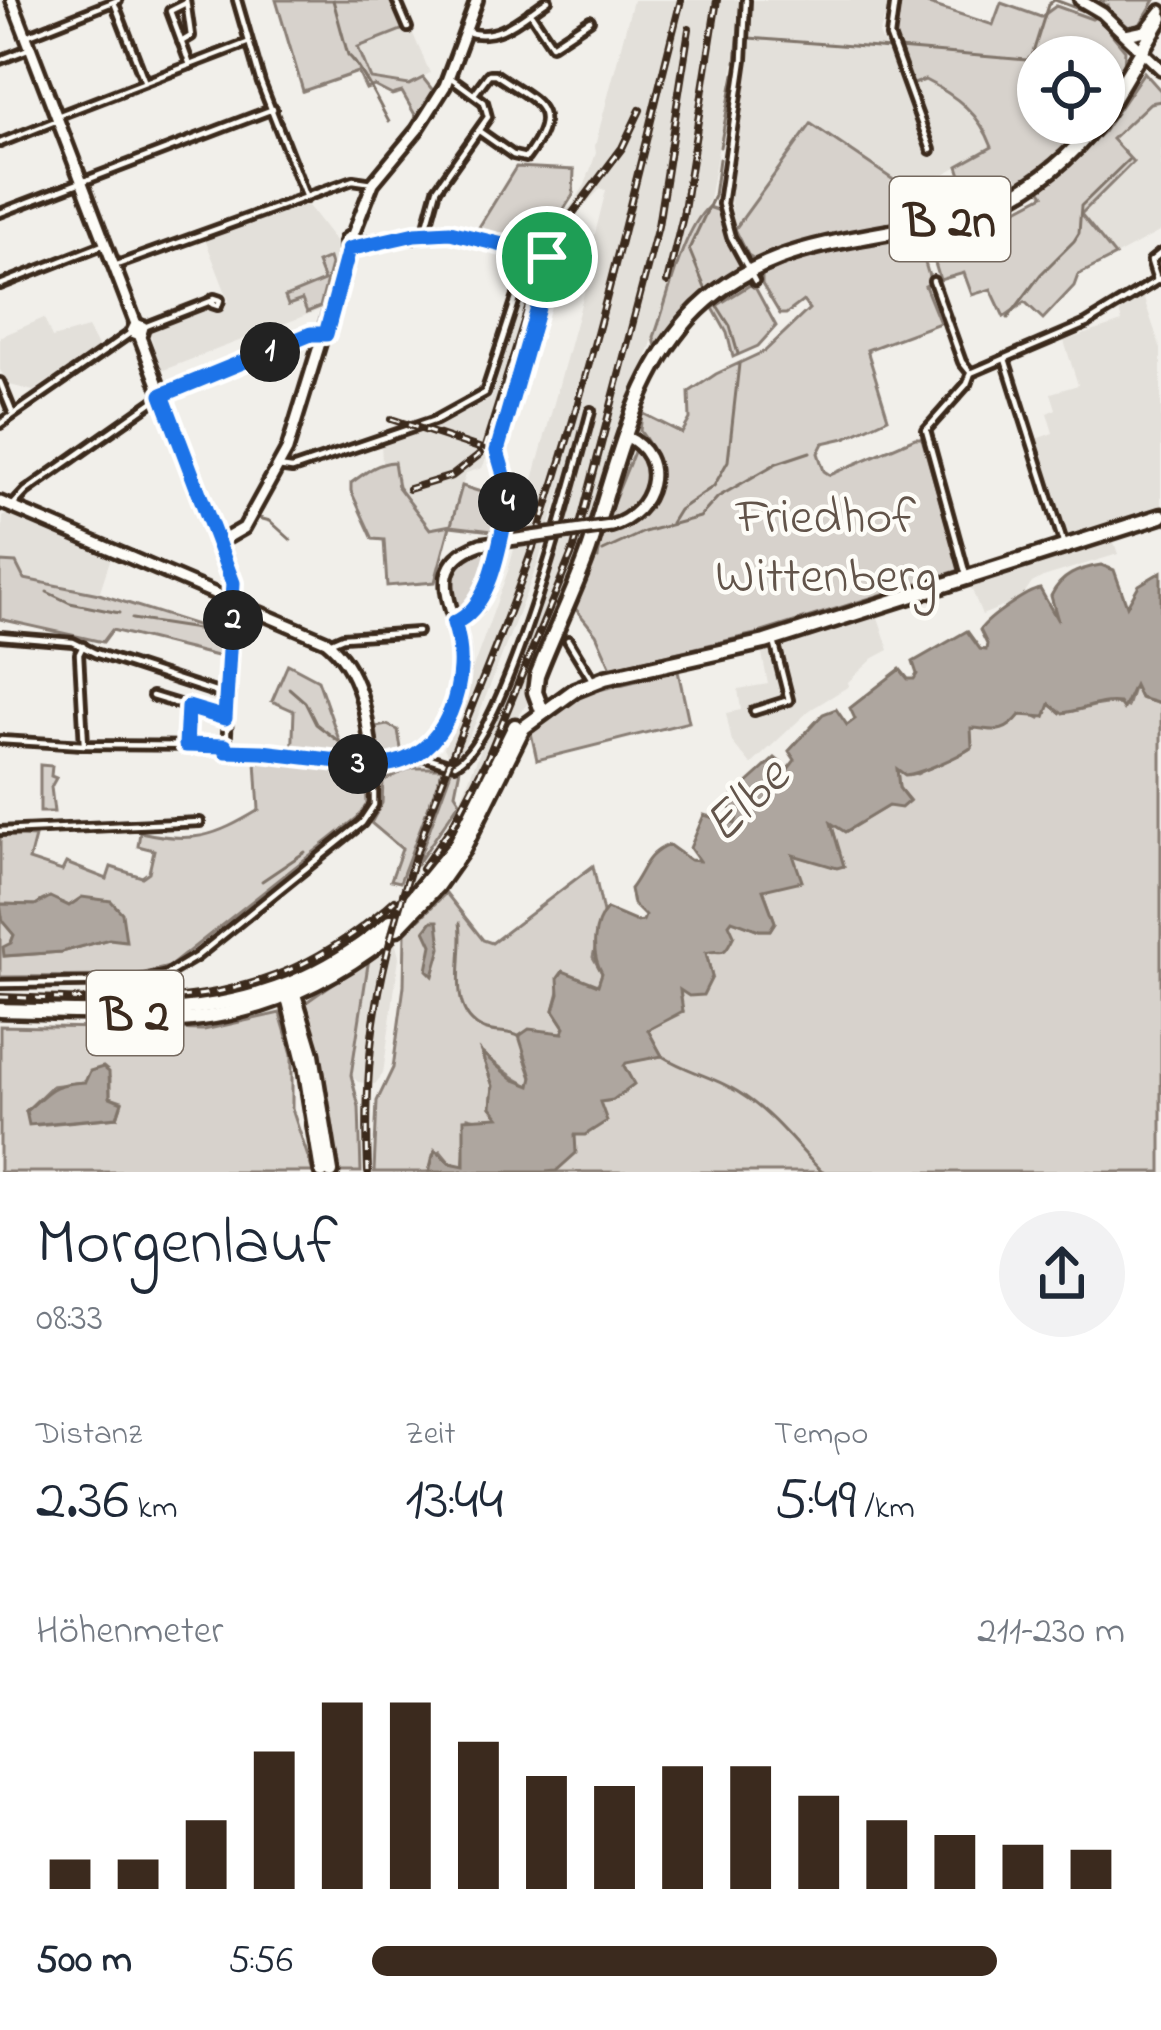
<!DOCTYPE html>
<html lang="de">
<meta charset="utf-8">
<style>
:root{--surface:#fff;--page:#f2f2f3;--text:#1f2937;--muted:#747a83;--accent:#3b2a1e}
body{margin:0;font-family:"Indie Flower",sans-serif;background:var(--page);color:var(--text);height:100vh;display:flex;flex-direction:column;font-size:45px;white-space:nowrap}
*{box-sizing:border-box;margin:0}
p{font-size:39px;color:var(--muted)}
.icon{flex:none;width:66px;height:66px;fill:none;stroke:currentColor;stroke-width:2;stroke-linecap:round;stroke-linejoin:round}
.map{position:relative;height:1172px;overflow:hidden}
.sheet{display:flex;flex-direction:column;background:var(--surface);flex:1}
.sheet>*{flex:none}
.controls{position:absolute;left:1017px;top:36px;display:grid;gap:24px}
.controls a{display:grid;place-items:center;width:108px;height:108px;border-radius:50%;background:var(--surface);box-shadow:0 3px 9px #0004;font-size:60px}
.pin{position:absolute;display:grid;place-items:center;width:102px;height:102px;color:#fff;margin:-51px;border:6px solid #fff;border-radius:50%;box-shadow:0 3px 12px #0007}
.km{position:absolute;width:60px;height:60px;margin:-30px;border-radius:50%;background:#222;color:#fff;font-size:33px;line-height:60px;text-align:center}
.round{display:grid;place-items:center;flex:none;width:126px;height:126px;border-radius:63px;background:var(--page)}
.headline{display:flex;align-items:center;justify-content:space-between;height:204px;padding:0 36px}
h1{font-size:66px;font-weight:600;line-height:90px}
.stats{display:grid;grid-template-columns:repeat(3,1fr);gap:18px;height:204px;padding:12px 36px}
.stats div{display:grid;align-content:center}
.stats b{font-size:60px;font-weight:600}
.stats small{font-size:33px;font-weight:400}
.stats p{font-size:33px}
.chart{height:336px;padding:24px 36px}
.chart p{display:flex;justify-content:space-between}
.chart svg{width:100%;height:216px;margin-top:12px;stroke:var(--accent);stroke-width:6}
ul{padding:0 36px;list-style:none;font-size:39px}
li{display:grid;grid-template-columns:192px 144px 1fr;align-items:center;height:90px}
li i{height:30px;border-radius:15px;background:var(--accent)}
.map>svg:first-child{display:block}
.built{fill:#e3e0da}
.green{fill:#d7d2cc;stroke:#897e75;stroke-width:3;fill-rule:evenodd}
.water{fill:#aea69f;stroke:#80746b;stroke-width:3}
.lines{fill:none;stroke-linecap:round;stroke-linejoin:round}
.stream{stroke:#80746b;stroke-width:3}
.street-casing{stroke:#3b2a1e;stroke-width:14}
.secondary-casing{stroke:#3b2a1e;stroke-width:18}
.primary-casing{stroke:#3b2a1e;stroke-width:21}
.street{stroke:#fdfcf7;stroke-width:4.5}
.secondary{stroke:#fdfcf7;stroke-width:9}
.primary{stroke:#fdfcf7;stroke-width:12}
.rail-casing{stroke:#3b2a1e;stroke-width:8}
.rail{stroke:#fdfcf7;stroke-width:3;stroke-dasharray:9;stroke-linecap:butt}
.secondary-bridge-casing{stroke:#3b2a1e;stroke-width:18;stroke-linecap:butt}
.secondary-bridge{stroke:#fdfcf7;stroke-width:9}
.route-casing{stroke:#fff;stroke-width:24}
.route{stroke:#1a73e8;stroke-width:15}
.labels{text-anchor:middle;stroke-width:9;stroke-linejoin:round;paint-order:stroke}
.shield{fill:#fdfcf7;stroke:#75695f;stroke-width:3}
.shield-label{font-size:48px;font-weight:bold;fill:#3b2a1e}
.park-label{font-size:51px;fill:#62544a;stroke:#fdfcf7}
.water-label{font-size:54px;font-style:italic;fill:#63554b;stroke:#fdfcf7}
</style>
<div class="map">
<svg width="1161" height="1172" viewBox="0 0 1161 1172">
<rect width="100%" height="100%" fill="#f1efea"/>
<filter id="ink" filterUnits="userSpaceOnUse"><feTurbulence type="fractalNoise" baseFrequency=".00833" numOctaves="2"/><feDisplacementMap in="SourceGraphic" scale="24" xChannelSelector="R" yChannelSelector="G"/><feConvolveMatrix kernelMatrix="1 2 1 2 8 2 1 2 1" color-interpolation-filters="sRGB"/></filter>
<g filter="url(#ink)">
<!-- built -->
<g class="built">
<path d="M 633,0 L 739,0 L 734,62 L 709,200 L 686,244 L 614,451 L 585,548 L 530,676 L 527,704 L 503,735 L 474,801 L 462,796 L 536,613 L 576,483 L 564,480 L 538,563 L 475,724 L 458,756 L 448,755 L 444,748 L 508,571 L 592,264 L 589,258 L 606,190 L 600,189 L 568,224 L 551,251 L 544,247 L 585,185 L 596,153 L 595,146 Z"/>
<path d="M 748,0 L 891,0 L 879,34 L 904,87 L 925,80 L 948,91 L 982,121 L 992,147 L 944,174 L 904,187 L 811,124 L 735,229 L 729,192 L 731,142 L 746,58 Z"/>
<path d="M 410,27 L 430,73 L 409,85 L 370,79 L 358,47 Z"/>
<path d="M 1161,101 L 1161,231 L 1115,256 L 1081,214 L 1132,162 L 1112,139 L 1150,103 Z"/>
<path d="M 306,203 L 336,242 L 339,260 L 322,309 L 161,371 L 149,330 L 229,301 L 205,239 Z"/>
<path d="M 535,257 L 544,266 L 488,455 L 482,468 L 466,473 L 451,525 L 430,529 L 398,486 L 394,462 L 382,463 L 381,443 L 444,420 L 491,394 L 490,404 Z"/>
<path d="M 1143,296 L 1161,349 L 1161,508 L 1066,537 L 1036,439 L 1053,433 L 1047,413 L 1056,409 L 1051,393 L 1078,385 L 1064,341 L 1122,322 L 1119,310 Z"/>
<path d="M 44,318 L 52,338 L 88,328 L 99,348 L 33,391 L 10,385 L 0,370 L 0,337 Z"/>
<path d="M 8,513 L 111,557 L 99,594 L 24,579 L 15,563 L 0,562 L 3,517 Z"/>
<path d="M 1113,539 L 1118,554 L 1043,577 L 1032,583 L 1021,599 L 982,615 L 970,585 Z"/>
<path d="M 877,614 L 889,650 L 874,658 L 848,682 L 849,686 L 810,710 L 751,765 L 732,742 L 726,713 L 741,710 L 738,689 L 768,684 L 761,649 Z"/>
<path d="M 440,776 L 449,778 L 447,786 L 414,872 L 401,884 Z"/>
<path d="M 395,941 L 399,957 L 383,1074 L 375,1084 L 358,1082 L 351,1075 L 369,958 Z"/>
</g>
<!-- green -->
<g class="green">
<path d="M 276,0 L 393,0 L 404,29 L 358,47 L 371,79 L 409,85 L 423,78 L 435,93 L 418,120 L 402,92 L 392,95 L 374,86 L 366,89 L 358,72 L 303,91 Z"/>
<path d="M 899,0 L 916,0 L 993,25 L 1001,3 L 1041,17 L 1056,6 L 1092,19 L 1097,16 L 1125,50 L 1124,67 L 1104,102 L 1104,57 L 1038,57 L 1038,123 L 1091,123 C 1050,167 1028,185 972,209 L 958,166 L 992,147 C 980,114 957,96 925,80 L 911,85 L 893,36 Z"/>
<path d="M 1104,0 L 1155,0 L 1139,26 L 1131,29 L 1108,10 L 1108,5 L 1102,5 Z"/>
<path d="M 1144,72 L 1161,91 L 1161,101 L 1150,103 L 1112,139 L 1133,162 L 1081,214 L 1115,256 L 1078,275 L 1074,286 L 1043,319 L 1025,302 L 1004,317 L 991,289 L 972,295 L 964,273 L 940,280 L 928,240 L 985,226 L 1044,195 L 1040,189 L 1103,132 Z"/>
<path d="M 811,124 L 904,187 L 900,198 L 903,207 L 911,205 L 917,221 L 794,245 L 758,261 L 748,255 L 735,229 Z"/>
<path d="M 516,167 L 574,170 L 573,195 L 539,248 L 476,232 Z"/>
<path d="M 708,207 L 720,211 L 742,268 L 699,299 L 657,351 L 654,337 C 668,300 681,233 708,207 Z"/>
<path d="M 910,234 L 919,243 L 931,283 L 925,286 L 940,323 L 867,350 L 888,418 L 845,438 L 823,443 L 818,453 L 824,471 L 830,475 L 915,438 L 922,438 L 960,570 L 759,633 L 611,668 L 596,634 L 574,607 L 593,561 L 598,558 L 602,533 C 658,520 676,476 640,431 L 642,413 L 682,433 L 690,419 L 689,392 L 716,374 L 765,351 L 809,309 L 803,301 L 786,314 L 780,314 L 762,284 L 762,275 L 816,252 Z"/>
<path d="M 329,258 L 331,265 L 320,307 L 307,312 L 302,300 L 288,305 L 285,297 L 324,281 L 317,263 Z"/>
<path d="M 750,285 L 756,289 L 776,326 L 758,346 L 733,357 L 727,333 L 713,308 Z"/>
<path d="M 636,447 C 667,476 639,515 605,523 Z"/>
<path d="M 394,462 L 398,487 L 430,529 L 451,525 L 462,486 L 500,498 L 493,531 L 450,526 L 435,582 L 387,586 L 384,540 L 373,539 L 351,491 L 351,483 C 365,473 376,463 394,462 Z"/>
<path d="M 491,546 L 482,581 L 464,606 L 457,607 C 440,578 462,554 491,546 Z"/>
<path d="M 0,562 L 16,563 L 24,579 L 99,594 L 225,634 L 225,658 L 112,630 L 103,642 L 0,619 Z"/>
<path d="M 288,664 L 318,680 L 350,771 L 359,772 L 366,780 L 367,804 L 357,818 L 169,967 L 132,976 L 0,977 L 0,915 L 14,935 L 5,956 L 62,952 L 109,939 L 80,899 L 69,906 C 56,900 49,894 36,905 L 0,904 L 0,835 L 35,837 L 29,860 L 62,871 L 66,863 L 107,879 L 111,867 L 142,877 L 149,872 L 154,850 L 138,846 L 140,832 C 193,844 214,837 259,810 L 256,761 L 292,763 L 294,711 L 272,701 Z"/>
<path d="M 678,671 L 689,722 L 537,760 L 530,728 L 582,694 Z"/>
<path d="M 1134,685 L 1140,698 L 1161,704 L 1161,1172 L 546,1172 L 575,1135 L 580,1134 L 599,1102 L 613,1100 L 633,1084 L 624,1066 L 626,1062 L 662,1056 L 647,1030 L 683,1012 L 678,992 L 680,989 L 712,977 L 706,953 L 732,919 L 759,930 L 770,930 L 775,922 L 763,889 L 793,855 L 843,866 L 831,823 L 845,831 L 888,806 L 909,800 L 899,788 L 897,769 L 917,774 C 933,765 961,756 972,747 L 970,729 L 1030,713 L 1040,718 L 1050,704 L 1061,713 C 1085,711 1106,698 1127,707 Z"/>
<path d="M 387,725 L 398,730 L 402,755 L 379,754 L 376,727 Z"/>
<path d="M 40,765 L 52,766 L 51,776 L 56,778 L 51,787 L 54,812 L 40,812 Z"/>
<path d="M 411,768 L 443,768 L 400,882 L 391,880 L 402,849 L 371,823 L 382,803 L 383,781 Z"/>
<path d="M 452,768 L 460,768 L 455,793 L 460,801 L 416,866 Z"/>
<path d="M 593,866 L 603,913 L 593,957 L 602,973 L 598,986 L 564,972 L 554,1010 L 565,1027 L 562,1033 L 524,1056 L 532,1078 L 530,1086 C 511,1079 499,1065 482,1054 L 493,1086 L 491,1107 L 499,1117 L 484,1121 L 468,1117 L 463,1167 L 450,1163 L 440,1151 L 433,1155 L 429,1172 L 374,1172 L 377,1101 L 393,1068 L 404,986 L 405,933 L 446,893 L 483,940 L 492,943 Z"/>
<path d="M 369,958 L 351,1075 L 359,1107 L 361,1172 L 336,1172 L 305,1003 Z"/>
<path d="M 280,1013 L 292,1054 L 292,1109 L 313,1172 L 0,1172 L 0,1026 L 204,1030 ZM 110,1079 L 110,1097 L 122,1101 L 117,1117 L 37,1125 L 26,1111 L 52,1086 Z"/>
</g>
<!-- water -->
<g class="water">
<path d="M 1101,565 L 1114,570 L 1127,606 L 1139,585 L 1161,572 L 1161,704 L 1140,698 L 1134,685 L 1123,709 L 1119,703 C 1099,700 1082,711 1061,713 L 1050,704 L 1045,717 L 1020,715 C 1002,738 991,728 971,728 L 972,747 C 960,756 920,774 905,775 L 897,769 L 899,788 L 909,801 L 901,808 L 888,806 L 845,832 L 831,823 L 844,866 L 837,868 L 793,855 L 802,881 L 763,890 L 775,922 L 770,930 L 759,930 L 732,920 L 729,924 L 734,935 C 721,962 724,947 706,953 L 712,977 L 703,995 L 689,996 L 680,990 L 683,1011 L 648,1030 L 662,1056 L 626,1063 L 624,1066 L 634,1084 L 613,1100 L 600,1102 L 607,1121 L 585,1135 L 575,1135 L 576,1153 L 556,1171 L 546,1172 L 429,1172 L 435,1150 L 450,1163 L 464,1166 L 464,1119 L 499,1117 L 491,1107 L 493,1086 L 481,1052 L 512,1079 L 530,1086 L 532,1077 L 519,1036 L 529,1029 L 563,1033 L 565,1027 L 554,1010 L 559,994 L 558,978 L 563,971 L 598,985 L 602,973 C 591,954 592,925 607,909 L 637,922 L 643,921 L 645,916 L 633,904 L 630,889 C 644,871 645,854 669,845 L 690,860 L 699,861 L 690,848 L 704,815 L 735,824 L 738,814 L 724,804 L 775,758 L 788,769 L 795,760 L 789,751 L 823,714 L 836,709 L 847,725 L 855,719 L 850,708 L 900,669 L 908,679 L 914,679 L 917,674 L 913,662 L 967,631 L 980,649 L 986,650 L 987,644 L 980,630 C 988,618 1027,591 1040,589 L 1058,621 L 1051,596 C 1061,575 1078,569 1101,565 Z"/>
<path d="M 50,897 L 69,906 L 82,897 L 111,901 L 122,913 L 126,941 L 109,939 L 62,952 L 4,956 L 3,947 L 11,943 L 14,935 L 3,922 L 0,904 L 35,905 Z"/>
<path d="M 432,921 L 438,921 L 441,948 L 433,976 L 427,970 L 432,945 L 425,930 Z"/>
<path d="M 103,1067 L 109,1072 L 110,1097 L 122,1102 L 117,1117 L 29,1125 L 26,1111 C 51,1090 49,1084 85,1082 L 90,1071 Z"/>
</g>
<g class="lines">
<!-- stream -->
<g class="stream">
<path d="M 333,0 L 348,55 C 360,64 380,106 389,122"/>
<path d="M 1055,0 L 1092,14"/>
<path d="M 1099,3 L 1101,0"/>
<path d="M 749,38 L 890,49"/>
<path d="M 898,49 L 1027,60 L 1032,56 L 1048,5 L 1054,0"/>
<path d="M 736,62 L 741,0"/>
<path d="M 720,147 L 734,74"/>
<path d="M 705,288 L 689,249 L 714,196 L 719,159"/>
<path d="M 718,307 L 730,326 L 738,354"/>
<path d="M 1008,318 L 1041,274 L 1074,241 L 1079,233 L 1081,206 L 1128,160"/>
<path d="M 259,518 L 270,521 L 291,540"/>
<path d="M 671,523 L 679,510 L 714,486 L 728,461 L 739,364"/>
<path d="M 603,551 L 644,532 L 700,517 L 718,497 L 777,463 L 810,452"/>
<path d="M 47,592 L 70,603 L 119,613"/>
<path d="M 132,619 L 223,633"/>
<path d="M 289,688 L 305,702 L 316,724 L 341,743"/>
<path d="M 262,881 L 305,852"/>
<path d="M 460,923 C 466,955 444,1012 484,1029 C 496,1034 508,1030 520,1037"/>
<path d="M 662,1056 C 689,1073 720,1078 747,1098 C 775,1117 798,1148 822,1172"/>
<path d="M 1083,1172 L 1090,1172"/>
</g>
<defs>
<g id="street">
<path d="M 237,0 L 261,83 L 306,198"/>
<path d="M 396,0 L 408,28"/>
<path d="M 746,0 L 743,59 L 722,204 L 731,237 L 755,281"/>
<path d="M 895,0 L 890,37 L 931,150"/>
<path d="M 114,2 L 144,80"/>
<path d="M 186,3 L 170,11 L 190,65"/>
<path d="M 530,12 L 552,45 L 590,20"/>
<path d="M 467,32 C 499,42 522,17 548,0"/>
<path d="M 29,35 L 118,0"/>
<path d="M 181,42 L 191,36 L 186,0"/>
<path d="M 0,60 L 28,49"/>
<path d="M 474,94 L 489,74 L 495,74 C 537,103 564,107 526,158 L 513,155 L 479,131"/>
<path d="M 57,116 L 247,43"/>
<path d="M 0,143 L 58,120"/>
<path d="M 0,213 L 273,109"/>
<path d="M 425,233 L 437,189 L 488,117 L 484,102 L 450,77"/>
<path d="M 114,266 L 353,180 L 373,183"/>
<path d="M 1157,280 L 1151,261 L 1161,253"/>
<path d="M 933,281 L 962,362 L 971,373"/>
<path d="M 0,285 L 105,244"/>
<path d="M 214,298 L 220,300 L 218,306 L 212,304 Z"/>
<path d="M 144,327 L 211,301"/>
<path d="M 1005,359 L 1063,542"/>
<path d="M 0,382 L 13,414"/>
<path d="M 0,424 L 132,332"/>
<path d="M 278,467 L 292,469 L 436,420 L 485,393 L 526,268 L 536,254"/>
<path d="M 14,504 L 26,491 L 158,398 L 320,333"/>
<path d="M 966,575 L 926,430 L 967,384 L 971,373 L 1086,324 L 1161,278"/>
<path d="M 234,602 L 226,751 L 262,751 L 364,764"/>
<path d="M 0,636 L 73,642 L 95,653 L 227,696"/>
<path d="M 568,640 L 593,681"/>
<path d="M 329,643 L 343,637 L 418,632"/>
<path d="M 83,646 L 79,654 L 84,745"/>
<path d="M 152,696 L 225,718"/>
<path d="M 754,711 L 789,700 L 775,645"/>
<path d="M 0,740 L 84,745 L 222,746"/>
<path d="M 186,745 L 187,709"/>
<path d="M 423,756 L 445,763"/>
<path d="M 455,764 C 505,740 575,472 591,411"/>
<path d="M 0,831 L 200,822"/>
<path d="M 0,984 L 137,982 L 166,975 L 196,957 L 362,823 L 374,805 L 374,774"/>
</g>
<g id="secondary">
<path d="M 12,0 L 136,324"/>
<path d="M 1080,0 L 1102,13 L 1161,69"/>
<path d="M 1126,35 L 1145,31 L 1161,11"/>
<circle cx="351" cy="243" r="6"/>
<path d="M 352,237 L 373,183 L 417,130 L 445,86 L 477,0"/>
<path d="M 358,244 L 444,232 L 533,251 L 545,256 L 550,264 L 498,446 C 496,464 507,475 509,493 C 511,512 488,590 477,606 C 471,614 463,619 454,623"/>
<path d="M 140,335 L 132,332 L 136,324 L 143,327 L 140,337 L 233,583 L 234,602"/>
<path d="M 0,502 L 326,641 C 361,669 367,715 372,757"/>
<path d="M 611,526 C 654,514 672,457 625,436"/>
<path d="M 218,543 L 244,528 L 287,450 L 349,249"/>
<circle cx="373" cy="766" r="9"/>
<path d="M 382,765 C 391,764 401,765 409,761 C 443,745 463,691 462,656 C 461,614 417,567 481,544"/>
</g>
<g id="primary">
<path d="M 1104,114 L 1161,18"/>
<path d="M 542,711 L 535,692 L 537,676 C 553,634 574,593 589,550 C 616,471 631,382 689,318 C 772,228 879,247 982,209 C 1029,192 1067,162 1097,123"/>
<path d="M 401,912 L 456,845 L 515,726"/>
<path d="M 397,928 L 437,886 L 463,849 L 523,728 L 575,690 L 605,678 L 765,642 L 1161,516"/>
<path d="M 293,991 L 312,1054 L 331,1172"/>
<path d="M 287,993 L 305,1065 L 322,1172"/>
<path d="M 0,1010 C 149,1014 270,1025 391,921"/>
<path d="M 163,1021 C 246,1019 322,988 387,937"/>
</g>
</defs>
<!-- street casing -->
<use href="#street" class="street-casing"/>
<!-- secondary casing -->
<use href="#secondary" class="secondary-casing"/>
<!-- primary casing -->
<use href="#primary" class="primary-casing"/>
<!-- street -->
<use href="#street" class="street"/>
<!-- secondary -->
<use href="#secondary" class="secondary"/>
<!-- primary -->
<use href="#primary" class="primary"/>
<defs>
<g id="rail">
<path d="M 557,234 L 622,148 L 640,110"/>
<path d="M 667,282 L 683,216 L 717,0"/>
<path d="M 391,419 L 479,448"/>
<path d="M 485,447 L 538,277"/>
<path d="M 409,489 L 452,476 L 480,454"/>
<path d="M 422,869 L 452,826 L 488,757 L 574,548 L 658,226 L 689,29"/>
<path d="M 0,997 C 160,1002 268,1014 395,900"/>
<path d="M 368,1172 C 366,1118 367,1062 376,1009 C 403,842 487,687 540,527 C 597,355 636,176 681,0"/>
</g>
</defs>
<!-- rail casing -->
<use href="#rail" class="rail-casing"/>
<!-- rail -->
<use href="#rail" class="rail"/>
<defs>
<path id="secondary-bridge" d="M 481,544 L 611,526"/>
</defs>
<!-- secondary-bridge casing -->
<use href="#secondary-bridge" class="secondary-bridge-casing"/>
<!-- secondary-bridge -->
<use href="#secondary-bridge" class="secondary-bridge"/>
</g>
</g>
<g class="lines" filter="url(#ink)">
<defs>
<path id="route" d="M 450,232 L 539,254 L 547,257 L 550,266 L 497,451 L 509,492 L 508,505 C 499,543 493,606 454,623 C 473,678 448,760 382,765 L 373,757 L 364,764 L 262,752 L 226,751 L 225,746 L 186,745 L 188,707 L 225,718 L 233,583 L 162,395 L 311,334 L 326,334 L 349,249 L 415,234 Z"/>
</defs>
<!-- route casing -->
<use href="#route" class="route-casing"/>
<!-- route -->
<use href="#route" class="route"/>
</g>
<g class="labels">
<!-- shield labels -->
<g class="shield">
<rect x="890" y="177" width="120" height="84" rx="9"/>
<rect x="87" y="971" width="96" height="84" rx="9"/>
</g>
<g class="shield-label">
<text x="950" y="236">B 2n</text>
<text x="135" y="1030">B 2</text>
</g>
<!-- park labels -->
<g class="park-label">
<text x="826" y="532">Friedhof<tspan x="826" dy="59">Wittenberg</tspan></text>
</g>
<!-- water labels -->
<g class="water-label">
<text transform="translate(744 798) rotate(-44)" y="19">Elbe</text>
</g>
</g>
</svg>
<div class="controls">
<a><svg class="icon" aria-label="locate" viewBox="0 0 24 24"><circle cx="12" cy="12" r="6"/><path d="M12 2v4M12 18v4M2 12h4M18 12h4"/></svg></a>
</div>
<div class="pin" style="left:547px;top:257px;background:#1e9e55"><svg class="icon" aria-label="arrive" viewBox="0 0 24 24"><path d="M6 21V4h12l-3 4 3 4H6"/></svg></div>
<b class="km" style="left:270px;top:352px">1</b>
<b class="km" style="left:233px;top:620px">2</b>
<b class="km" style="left:358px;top:764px">3</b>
<b class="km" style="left:508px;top:502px">4</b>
</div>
<section class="sheet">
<div class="headline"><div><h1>Morgenlauf</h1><p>08:33</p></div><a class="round"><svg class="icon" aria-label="share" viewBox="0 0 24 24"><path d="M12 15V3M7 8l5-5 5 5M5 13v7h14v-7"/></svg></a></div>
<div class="stats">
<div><p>Distanz</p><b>2.36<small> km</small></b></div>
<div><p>Zeit</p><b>13:44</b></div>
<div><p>Tempo</p><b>5:49<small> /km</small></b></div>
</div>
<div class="chart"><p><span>Höhenmeter</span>211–230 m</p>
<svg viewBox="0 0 160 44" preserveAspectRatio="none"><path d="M5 44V38M15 44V38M25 44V30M35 44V16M45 44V6M55 44V6M65 44V14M75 44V21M85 44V23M95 44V19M105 44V19M115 44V25M125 44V30M135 44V33M145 44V35M155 44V36"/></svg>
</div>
<ul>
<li><b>500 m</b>5:56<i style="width:83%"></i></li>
</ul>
</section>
